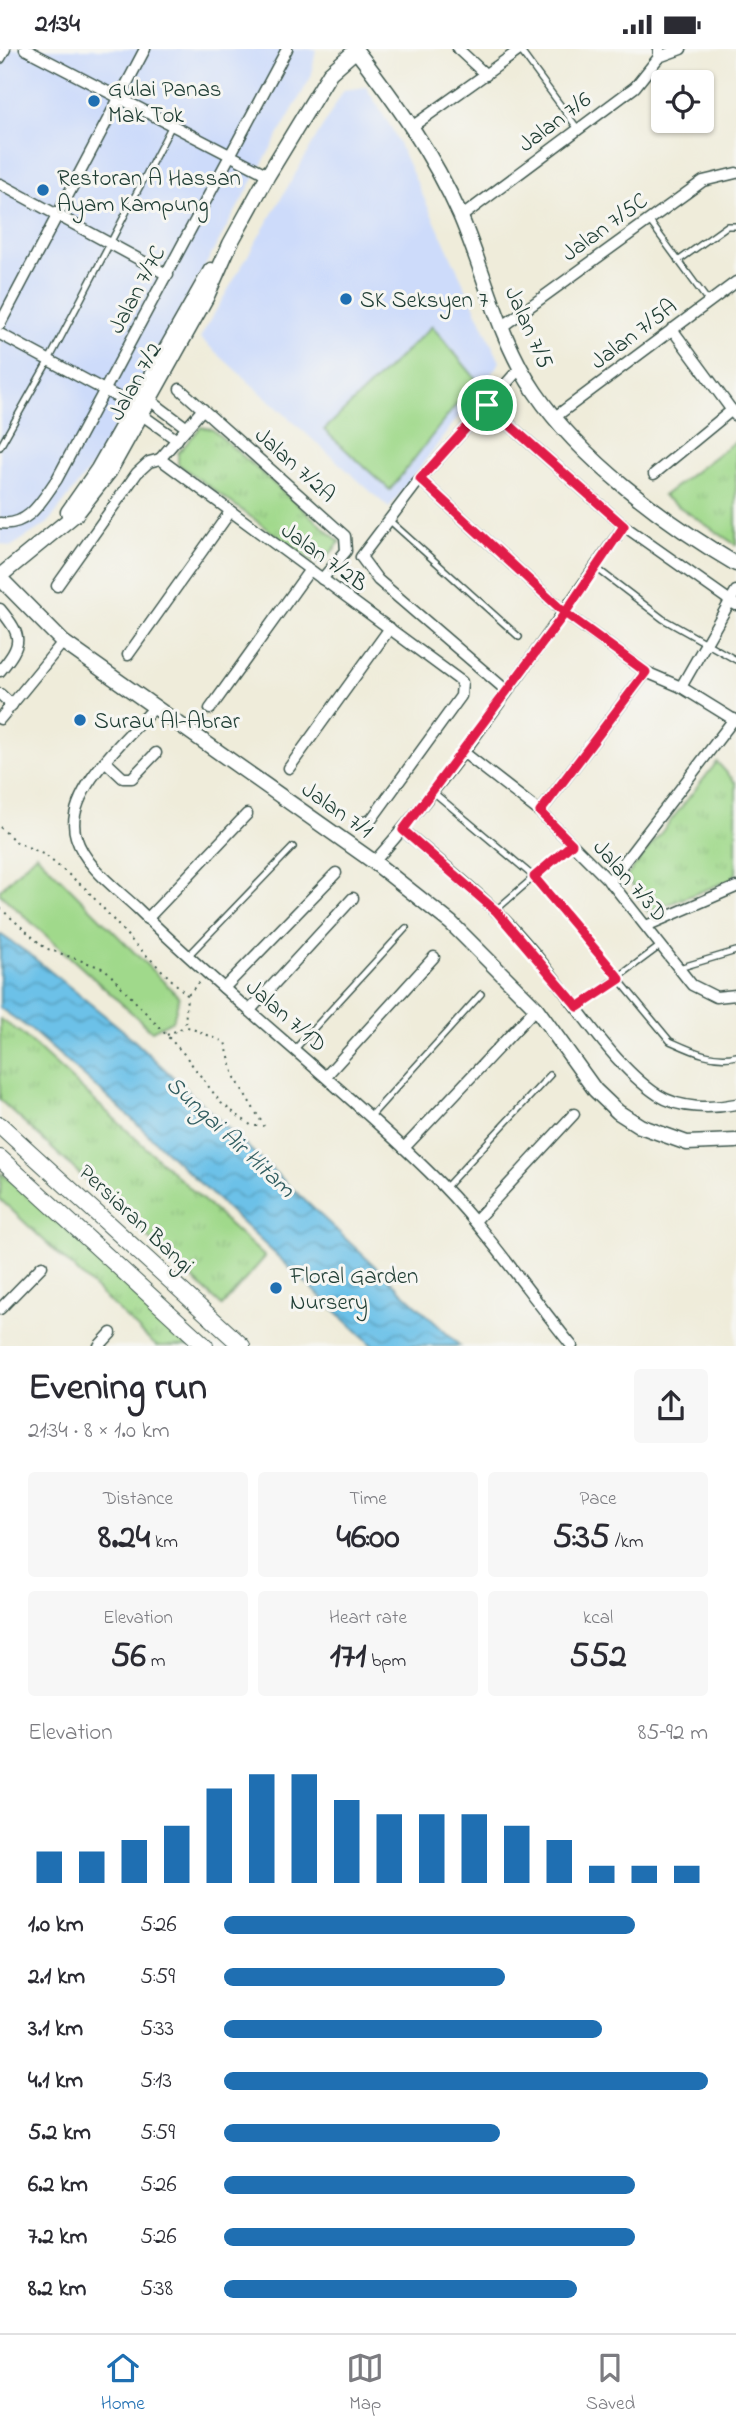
<!DOCTYPE html>
<meta charset="utf-8">
<style>
:root{--surface:#fff;--page:#f7f7f7;--text:#2b2b33;--muted:#7c7c81;--line:#e1e1e2;--accent:#1f6fb2}
body{margin:0;font-family:"Indie Flower",sans-serif;background:var(--page);color:var(--text);height:100vh;display:flex;flex-direction:column;font-size:26px;white-space:nowrap}
*{box-sizing:border-box;margin:0}
p{font-size:23px;color:var(--muted)}
.icon{flex:none;width:38px;height:38px;fill:none;stroke:currentColor;stroke-width:2;stroke-linecap:round;stroke-linejoin:round}
.map{position:relative;height:1297px;overflow:hidden}
.side{display:flex;flex-direction:column;background:var(--surface);flex:1}
.side>*{flex:none}
.tools{position:absolute;left:651px;top:21px;display:grid;gap:14px}
.tools a{display:grid;place-items:center;width:63px;height:63px;border-radius:7px;background:var(--surface);box-shadow:0 2px 5px #0004;font-size:35px}
.pin{position:absolute;display:grid;place-items:center;width:60px;height:60px;color:#fff;margin:-30px;border:4px solid #fff;border-radius:50%;box-shadow:0 2px 7px #0007}
.round{display:grid;place-items:center;flex:none;width:74px;height:74px;border-radius:7px;background:var(--page)}
.headline{display:flex;align-items:center;justify-content:space-between;height:119px;padding:0 28px}
h1{font-size:38px;font-weight:700;line-height:52px}
.metrics{display:grid;grid-template-columns:repeat(3,1fr);gap:10px;height:119px;padding:7px 28px}
.metrics div{display:grid;align-content:center;border-radius:7px;background:var(--page);text-align:center}
.metrics b{font-size:35px;font-weight:700}
.metrics small{font-size:19px;font-weight:400}
.metrics p{font-size:19px}
.chart{height:196px;padding:14px 28px}
.chart p{display:flex;justify-content:space-between}
.chart svg{width:100%;height:126px;margin-top:7px;stroke:var(--accent);stroke-width:6}
ul{padding:0 28px;list-style:none;font-size:23px}
li{display:grid;grid-template-columns:112px 84px 1fr;align-items:center;height:52px}
li i{height:18px;border-radius:9px;background:var(--accent)}
.status{display:flex;justify-content:space-between;align-items:center;height:49px;padding:0 35px;background:var(--surface);direction:ltr}
.status svg{height:19px;fill:currentColor}
.tab-bar{display:flex;justify-content:space-around;align-items:center;height:98px;border-top:2px solid var(--line);background:var(--surface);font-size:19px;color:var(--muted)}
.tab-bar a{display:grid;justify-items:center;gap:4px}
.tab-bar .current{color:var(--accent)}
.map>svg:first-child{display:block}
.built{fill:#cddbfa}
.grass{fill:url(#grass-tufts);stroke:#608b60;stroke-width:2}
.pitch{fill:#a0d98b;stroke:#608b60;stroke-width:2}
.water{fill:url(#water-waves);stroke:#467f8e;stroke-width:2}
.lines{fill:none;stroke-linecap:round;stroke-linejoin:round}
.service-casing{stroke:#3e574d;stroke-width:8}
.minor-casing{stroke:#3e574d;stroke-width:13}
.tertiary-casing{stroke:#3e574d;stroke-width:17}
.secondary-casing{stroke:#3e574d;stroke-width:18}
.path{stroke:#3e574d;stroke-width:2;stroke-dasharray:2 5;stroke-linecap:butt}
.service{stroke:#fff;stroke-width:5}
.minor{stroke:#fff;stroke-width:10}
.tertiary{stroke:#fff;stroke-width:14}
.secondary{stroke:#fff;stroke-width:16}
.route-casing{stroke:#fff;stroke-width:14}
.route{stroke:#e11d48;stroke-width:9}
.poi-dot{fill:#1f6fb2;stroke:#f6f6f2;stroke-width:2.5}
.labels{text-anchor:middle;stroke-width:6;stroke-linejoin:round;paint-order:stroke}
.poi-label{font-size:23px;fill:#1f3d34;stroke:#f6f6f2;text-anchor:start}
.street-label{font-size:23px;fill:#1f3d34;stroke:#f6f6f2}
.water-label{font-size:24px;font-style:italic;fill:#325e61;stroke:#f6f6f2}
</style>
<div class="status"><b>21:34</b><svg viewBox="0 0 49 12"><path d="M0 12V9h3v3zM5 12V6h3v6zM10 12V3h3v9zM15 12V0h3v12zM26 1h20v11H26zM47 4h2v5h-2z"/></svg></div>
<div class="map">
<svg width="736" height="1297" viewBox="0 0 736 1297">
<defs>
<pattern id="grass-tufts" width="24" height="20" patternUnits="userSpaceOnUse" patternTransform="scale(1.75)"><rect width="24" height="20" fill="#a0d98b"/><path d="M3 7l-1-3M5 7V3M7 7l1-3M15 17l-1-3M17 17v-4M19 17l1-3" fill="none" stroke="#89bb79"/></pattern>
<pattern id="water-waves" width="16" height="10" patternUnits="userSpaceOnUse" patternTransform="scale(1.75)"><rect width="16" height="10" fill="#6cc1e8"/><path d="M0 5q4-4 8 0t8 0" fill="none" stroke="#589ebd"/></pattern>
</defs>
<rect width="100%" height="100%" fill="#f6f6f2"/>
<filter id="ink" filterUnits="userSpaceOnUse"><feTurbulence type="fractalNoise" baseFrequency=".0143" numOctaves="2"/><feDisplacementMap in="SourceGraphic" scale="14" xChannelSelector="R" yChannelSelector="G"/><feConvolveMatrix kernelMatrix="1 2 1 2 8 2 1 2 1" color-interpolation-filters="sRGB"/></filter>
<filter id="wash" filterUnits="userSpaceOnUse"><feTurbulence type="fractalNoise" baseFrequency=".00686" numOctaves="4" result="noise"/><feDisplacementMap in="SourceGraphic" scale="28" xChannelSelector="R" yChannelSelector="G"/><feGaussianBlur stdDeviation="1.57" result="paint"/><feColorMatrix in="noise" values="0 0 0 0 0 0 0 0 0 0 0 0 0 0 0 0 0 1.4 0 .05"/><feComposite in="paint" operator="in"/></filter>
<g filter="url(#wash)">
<rect width="100%" height="100%" fill="#efecda"/>
<!-- built -->
<g class="built">
<path d="M 0,0 L 316,0 L 311,28 L 93,416 L 48,474 L 10,498 L 0,494 Z"/>
<path d="M 366,38 L 392,80 L 500,313 L 389,459 L 200,289 L 344,41 Z"/>
</g>
<!-- grass -->
<g class="grass">
<path d="M 201,378 L 212,380 L 340,493 L 323,513 L 313,513 L 178,415 L 178,404 Z"/>
<path d="M 734,393 L 736,395 L 736,496 L 663,447 Z"/>
<path d="M 717,713 L 736,734 L 736,824 L 731,831 L 648,863 L 627,827 Z"/>
<path d="M 0,970 L 21,984 L 265,1208 L 222,1257 L 0,1051 Z"/>
<path d="M 1,1124 L 27,1142 L 192,1297 L 156,1297 L 0,1150 Z"/>
</g>
<!-- pitch -->
<g class="pitch">
<path d="M 432,277 L 476,330 L 390,441 L 324,381 Z"/>
<path d="M 36,805 L 179,948 L 173,971 L 152,982 L 0,845 L 0,841 Z"/>
</g>
<!-- water -->
<path class="water" d="M 0,885 L 29,905 L 125,983 L 460,1297 L 373,1297 L 118,1057 L 30,980 L 0,959 Z"/>
</g>
<g filter="url(#ink)">
<g class="lines">
<defs>
<g id="service">
<path d="M 520,1 L 578,80"/>
<path d="M 648,170 L 708,252"/>
<path d="M 678,212 L 727,177 L 736,177"/>
<path d="M 0,398 L 49,311 L 172,76"/>
<path d="M 389,471 L 519,588"/>
<path d="M 595,518 L 663,570 L 736,611"/>
<path d="M 432,742 L 534,828 L 670,992 C 690,1001 714,1013 736,1007"/>
<path d="M 496,861 L 572,795"/>
<path d="M 188,907 L 293,798"/>
<path d="M 679,919 L 736,902"/>
<path d="M 578,958 L 660,897"/>
<path d="M 295,1000 L 406,879"/>
<path d="M 370,1068 L 481,945"/>
<path d="M 445,1139 L 550,1026"/>
</g>
<g id="minor">
<path d="M 25,0 L 268,126"/>
<path d="M 458,0 L 486,26"/>
<path d="M 659,8 L 681,0"/>
<path d="M 0,9 L 5,0"/>
<path d="M 413,77 L 521,0"/>
<path d="M 0,135 L 168,226"/>
<path d="M 461,168 L 635,38 L 659,8 L 659,0"/>
<path d="M 0,275 L 145,0"/>
<path d="M 503,277 L 703,132 L 736,124"/>
<path d="M 672,280 L 736,367"/>
<path d="M 0,285 L 134,357"/>
<path d="M 520,319 L 487,356 L 624,477 L 736,556"/>
<path d="M 180,340 L 345,487 L 346,502 L 322,530"/>
<path d="M 151,352 L 187,379"/>
<path d="M 487,356 L 420,430 L 361,508 L 378,531 L 507,642"/>
<path d="M 142,366 L 177,391"/>
<path d="M 555,368 L 736,233"/>
<path d="M 160,410 L 462,633 L 461,647 L 371,771 L 360,774"/>
<path d="M 160,410 L 203,360"/>
<path d="M 654,425 L 732,361"/>
<path d="M 420,430 L 565,564 L 646,623 L 681,638 L 736,672"/>
<path d="M 0,474 C 29,478 42,451 57,430 L 287,0"/>
<path d="M 57,537 L 137,424 L 149,413 L 160,410"/>
<path d="M 0,560 C 23,588 23,594 0,622"/>
<path d="M 128,606 L 230,463"/>
<path d="M 681,638 L 736,542"/>
<path d="M 0,645 L 12,656"/>
<path d="M 155,658 C 128,688 62,744 76,788 C 85,818 117,840 138,860 C 231,951 335,1031 428,1122 C 482,1174 524,1238 572,1297"/>
<path d="M 210,660 L 309,522"/>
<path d="M 0,670 L 63,593"/>
<path d="M 463,703 L 540,763 L 613,836 L 692,936 L 716,948 L 736,946"/>
<path d="M 106,713 L 123,729 L 132,729 L 156,704"/>
<path d="M 289,719 L 390,579"/>
<path d="M 540,763 L 646,623"/>
<path d="M 403,781 C 445,817 489,851 525,893 C 566,939 608,1013 658,1046 C 680,1060 712,1060 736,1055"/>
<path d="M 374,813 C 467,709 543,590 624,477"/>
<path d="M 609,833 L 734,670"/>
<path d="M 147,870 L 247,765"/>
<path d="M 646,877 L 736,838"/>
<path d="M 224,939 L 336,824"/>
<path d="M 250,961 L 353,849"/>
<path d="M 326,1027 L 434,908"/>
<path d="M 404,1099 L 536,959"/>
<path d="M 475,1172 L 574,1065"/>
<path d="M 0,1260 L 42,1217"/>
<path d="M 99,1297 L 111,1284"/>
</g>
<g id="tertiary">
<path d="M 355,0 C 396,53 433,105 460,166 C 485,224 499,291 535,343 C 581,411 666,474 736,515"/>
<path d="M 68,463 L 98,420 L 211,221"/>
<path d="M 0,527 L 77,464 L 109,423 L 207,247 L 230,195 L 268,126 L 330,24 L 356,1"/>
<path d="M 0,529 L 63,593 L 374,813 L 451,874 L 536,959 L 595,1041 L 618,1063 L 640,1077 L 687,1094 L 736,1092"/>
</g>
<g id="secondary">
<path d="M 0,1076 L 242,1297"/>
<path d="M 0,1109 L 205,1297"/>
</g>
</defs>
<!-- service casing -->
<use href="#service" class="service-casing"/>
<!-- minor casing -->
<use href="#minor" class="minor-casing"/>
<!-- tertiary casing -->
<use href="#tertiary" class="tertiary-casing"/>
<!-- secondary casing -->
<use href="#secondary" class="secondary-casing"/>
<!-- path -->
<g class="path">
<path d="M 0,778 L 15,792 L 45,806 L 86,840 L 133,893 L 187,946 L 185,977 L 225,993 L 234,1027 L 264,1077"/>
<path d="M 0,859 L 45,899 L 105,920 L 184,1005 L 221,1054 L 252,1077 L 263,1077"/>
<path d="M 188,945 L 201,932"/>
<path d="M 167,986 L 184,978"/>
</g>
<!-- service -->
<use href="#service" class="service"/>
<!-- minor -->
<use href="#minor" class="minor"/>
<!-- tertiary -->
<use href="#tertiary" class="tertiary"/>
<!-- secondary -->
<use href="#secondary" class="secondary"/>
</g>
</g>
<g class="lines" filter="url(#ink)">
<defs>
<path id="route" d="M 487,356 L 624,477 L 565,564 L 403,781 L 496,862 L 578,958 L 620,930 L 534,828 L 572,795 L 540,763 L 646,623 L 565,564 L 420,430 L 487,356"/>
</defs>
<!-- route casing -->
<use href="#route" class="route-casing"/>
<!-- route -->
<use href="#route" class="route"/>
</g>
<!-- markers -->
<g class="poi-dot">
<circle cx="94" cy="52" r="7"/>
<circle cx="43" cy="141" r="7"/>
<circle cx="346" cy="250" r="7"/>
<circle cx="80" cy="671" r="7"/>
<circle cx="276" cy="1239" r="7"/>
</g>
<g class="labels">
<!-- poi labels -->
<g class="poi-label">
<text x="108" y="47">Gulai Panas<tspan x="108" dy="26">Mak Tok</tspan></text>
<text x="57" y="136">Restoran A Hassan<tspan x="57" dy="26">Ayam Kampung</tspan></text>
<text x="360" y="258">SK Seksyen 7</text>
<text x="94" y="679">Surau Al-Abrar</text>
<text x="290" y="1234">Floral Garden<tspan x="290" dy="26">Nursery</tspan></text>
</g>
<!-- street labels -->
<g class="street-label">
<text transform="translate(554 72) rotate(-37)" y="8">Jalan 7/6</text>
<text transform="translate(604 177) rotate(-36)" y="8">Jalan 7/5C</text>
<text transform="translate(136 240) rotate(-62)" y="8">Jalan 7/7C</text>
<text transform="translate(530 278) rotate(66)" y="8">Jalan 7/5</text>
<text transform="translate(633 284) rotate(-37)" y="8">Jalan 7/5A</text>
<text transform="translate(134 332) rotate(-61)" y="8">Jalan 7/2</text>
<text transform="translate(296 415) rotate(42)" y="8">Jalan 7/2A</text>
<text transform="translate(325 507) rotate(36)" y="8">Jalan 7/2B</text>
<text transform="translate(338 760) rotate(35)" y="8">Jalan 7/1</text>
<text transform="translate(631 831) rotate(49)" y="8">Jalan 7/3D</text>
<text transform="translate(287 966) rotate(41)" y="8">Jalan 7/1D</text>
<text transform="translate(137 1169) rotate(43)" y="8">Persiaran Bangi</text>
</g>
<!-- water labels -->
<g class="water-label">
<text transform="translate(231 1087) rotate(43)" y="8">Sungai Air Hitam</text>
</g>
</g>
</svg>
<div class="tools">
<a><svg class="icon" aria-label="locate" viewBox="0 0 24 24"><circle cx="12" cy="12" r="6"/><path d="M12 2v4M12 18v4M2 12h4M18 12h4"/></svg></a>
</div>
<div class="pin" style="left:487px;top:356px;background:#1e9e55"><svg class="icon" aria-label="arrive" viewBox="0 0 24 24"><path d="M6 21V4h12l-3 4 3 4H6"/></svg></div>
</div>
<section class="side">
<div class="headline"><div><h1>Evening run</h1><p>21:34 · 8 × 1.0 km</p></div><a class="round"><svg class="icon" aria-label="share" viewBox="0 0 24 24"><path d="M12 15V3M7 8l5-5 5 5M5 13v7h14v-7"/></svg></a></div>
<div class="metrics">
<div><p>Distance</p><b>8.24<small> km</small></b></div>
<div><p>Time</p><b>46:00</b></div>
<div><p>Pace</p><b>5:35<small> /km</small></b></div>
</div>
<div class="metrics">
<div><p>Elevation</p><b>56<small> m</small></b></div>
<div><p>Heart rate</p><b>171<small> bpm</small></b></div>
<div><p>kcal</p><b>552</b></div>
</div>
<div class="chart"><p><span>Elevation</span>85–92 m</p>
<svg viewBox="0 0 160 44" preserveAspectRatio="none"><path d="M5 44V33M15 44V33M25 44V29M35 44V24M45 44V11M55 44V6M65 44V6M75 44V15M85 44V20M95 44V20M105 44V20M115 44V24M125 44V29M135 44V38M145 44V38M155 44V38"/></svg>
</div>
<ul>
<li><b>1.0 km</b>5:26<i style="width:85%"></i></li>
<li><b>2.1 km</b>5:59<i style="width:58%"></i></li>
<li><b>3.1 km</b>5:33<i style="width:78%"></i></li>
<li><b>4.1 km</b>5:13<i style="width:100%"></i></li>
<li><b>5.2 km</b>5:59<i style="width:57%"></i></li>
<li><b>6.2 km</b>5:26<i style="width:85%"></i></li>
<li><b>7.2 km</b>5:26<i style="width:85%"></i></li>
<li><b>8.2 km</b>5:38<i style="width:73%"></i></li>
</ul>
</section>
<nav class="tab-bar">
<a class="current"><svg class="icon" aria-label="home" viewBox="0 0 24 24"><path d="M3 11l9-7 9 7M6 9v11h12V9"/></svg>Home</a>
<a><svg class="icon" aria-label="map" viewBox="0 0 24 24"><path d="M3 6l6-2 6 2 6-2v14l-6 2-6-2-6 2zM9 4v14M15 6v14"/></svg>Map</a>
<a><svg class="icon" aria-label="saved" viewBox="0 0 24 24"><path d="M7 4h10v16l-5-4-5 4z"/></svg>Saved</a>
</nav>
